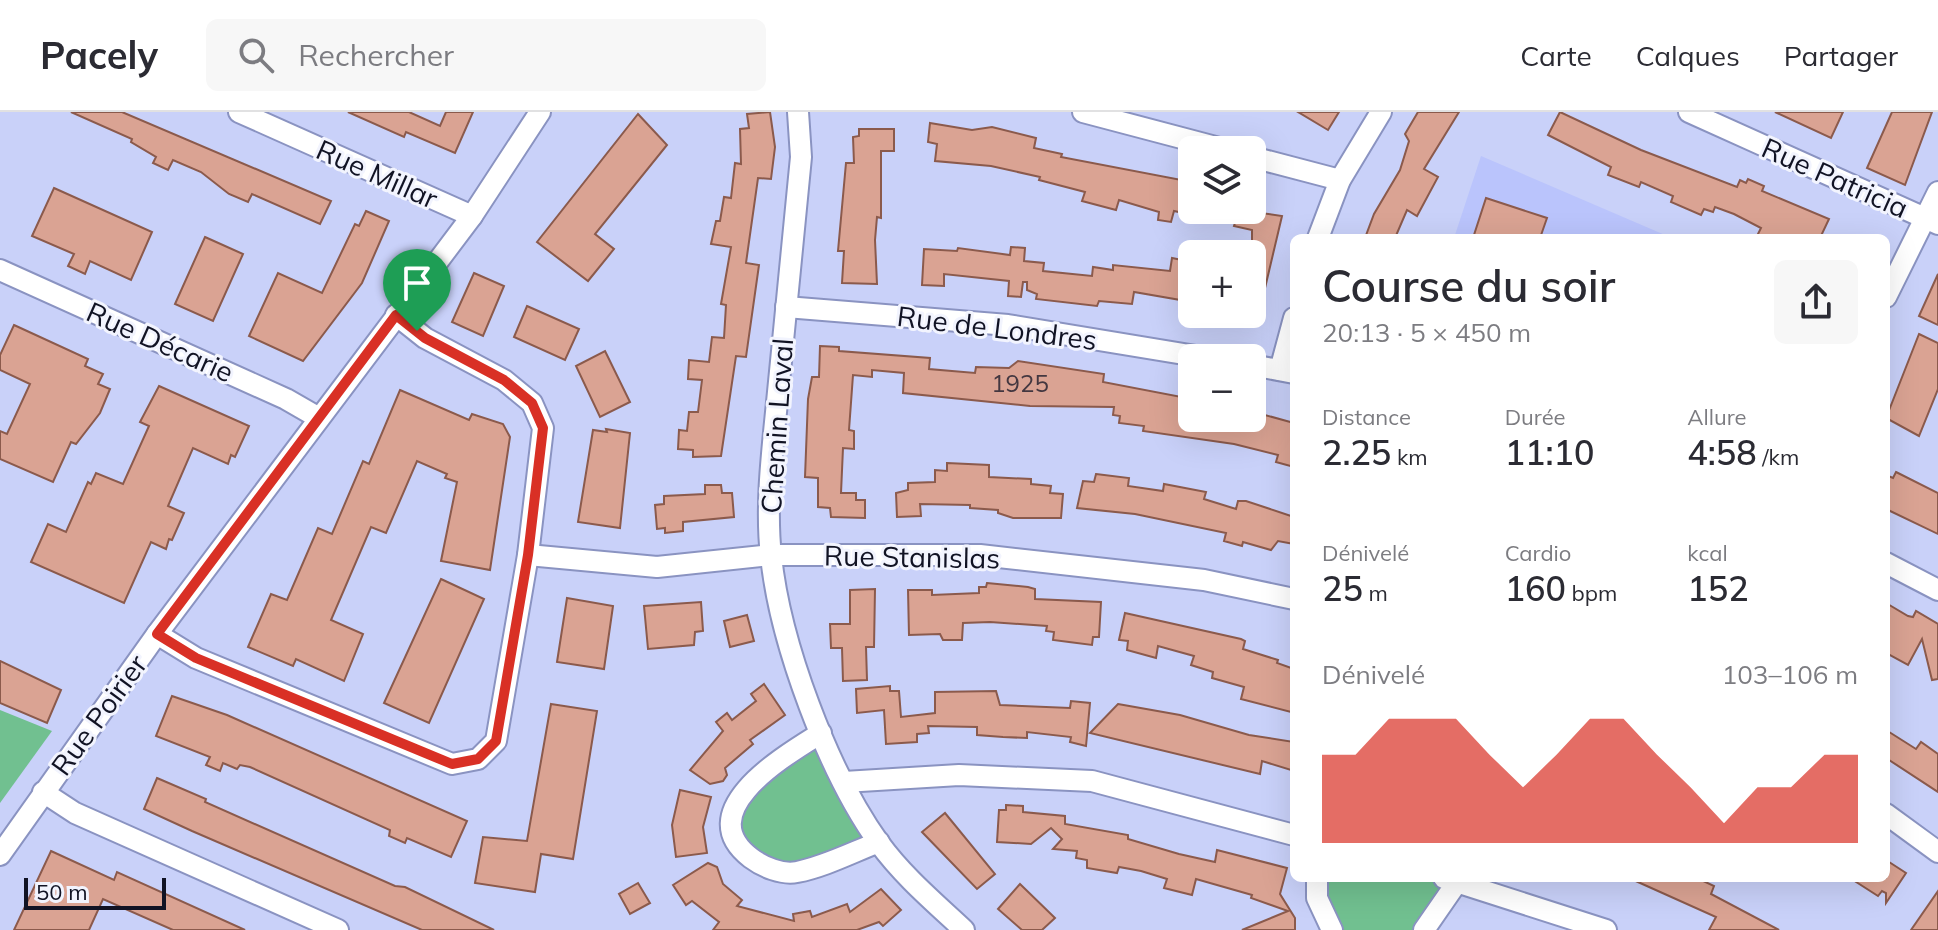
<!DOCTYPE html>
<html lang="fr">
<meta charset="utf-8">
<style>
:root{--surface:#fff;--page:#f7f7f7;--text:#2b2b33;--muted:#7c7c81;--line:#e1e1e2;--accent:#d93025}
body{margin:0;font-family:Mulish,sans-serif;background:var(--page);color:var(--text);height:100vh;display:flex;flex-direction:column;font-size:30px;white-space:nowrap}
*{box-sizing:border-box;margin:0}
p{font-size:26px;color:var(--muted)}
.icon{flex:none;width:44px;height:44px;fill:none;stroke:currentColor;stroke-width:2;stroke-linecap:round;stroke-linejoin:round}
.map{position:relative;flex:1;overflow:hidden}
.sheet{position:absolute;left:1290px;top:122px;width:600px;height:648px;display:flex;flex-direction:column;background:var(--surface);border-radius:12px;box-shadow:0 8px 32px #0002}
.sheet>*{flex:none}
.controls{position:absolute;left:1178px;top:24px;display:grid;gap:16px}
.controls a{display:grid;place-items:center;width:88px;height:88px;border-radius:12px;background:var(--surface);box-shadow:0 8px 32px #0002;font-size:40px}
.scale{position:absolute;left:24px;bottom:20px;width:142px;box-sizing:border-box;padding-left:8px;border:4px solid #111324;border-top:0;font-size:22px;line-height:28px;white-space:nowrap;color:#111324;-webkit-text-stroke:6px #f2f4fe;paint-order:stroke}
.pin{position:absolute;display:grid;place-items:center;width:68px;height:68px;color:#fff;margin:-82px -34px;border-radius:50% 50% 50% 0;rotate:-45deg;box-shadow:0 0 8px #0007}
.pin .icon{rotate:45deg}
.round{display:grid;place-items:center;flex:none;width:84px;height:84px;border-radius:12px;background:var(--page)}
.overview{display:flex;align-items:center;justify-content:space-between;height:136px;padding:0 32px}
h1{font-size:44px;font-weight:600;line-height:60px}
.stats{display:grid;grid-template-columns:repeat(3,1fr);gap:12px;height:136px;padding:8px 32px}
.stats div{display:grid;align-content:center}
.stats b{font-size:34px;font-weight:600}
.stats small{font-size:22px;font-weight:400}
.stats p{font-size:22px}
.chart{height:224px;padding:16px 32px}
.chart p{display:flex;justify-content:space-between}
.chart svg{width:100%;height:144px;margin-top:8px;fill:var(--accent);opacity:.7}
header{display:flex;align-items:center;gap:48px;box-sizing:border-box;height:112px;padding:0 40px;background:var(--surface);border-bottom:2px solid var(--line)}
header strong{font-size:38px}
nav{display:flex;gap:44px;margin-inline-start:auto;font-size:28px}
.search{width:560px;height:72px;background:var(--page);display:flex;align-items:center;gap:20px;box-sizing:border-box;padding:0 28px;border-radius:12px;color:var(--muted);font-size:30px}
.map>svg:first-child{display:block}
.built{fill:#bac4fc}
.green{fill:#71c090}
.building{fill:#daa393;stroke:#8b5a4c;stroke-width:2}
.lines{fill:none;stroke-linecap:round;stroke-linejoin:round}
.minor-casing{stroke:#8a93c1;stroke-width:24}
.minor{stroke:#fff;stroke-width:20}
.route-casing{stroke:#fff;stroke-width:16}
.route{stroke:#d93025;stroke-width:10}
.labels{text-anchor:middle;stroke-width:6;stroke-linejoin:round;paint-order:stroke}
.number-label{font-size:24px;fill:#433740}
.street-label{font-size:28px;fill:#111324;stroke:#f2f4fe}
</style>
<header>
<strong>Pacely</strong>
<div class="search"><svg class="icon" aria-label="search" viewBox="0 0 24 24"><circle cx="10" cy="10" r="6"/><path d="M15 15l6 6"/></svg>Rechercher</div>
<nav><a>Carte</a><a>Calques</a><a>Partager</a></nav>
</header>
<div class="map">
<svg width="1938" height="818" viewBox="0 0 1938 818">
<rect width="100%" height="100%" fill="#c9d1f9"/>
<!-- built -->
<path class="built" d="M 1481,44 L 1672,126 L 1454,126 Z"/>
<!-- green -->
<g class="green">
<path d="M 0,598 L 52,619 L 0,691 Z"/>
<path d="M 821,621 L 879,730 L 795,761 L 740,738 L 735,691 Z"/>
<path d="M 1317,766 L 1444,766 L 1459,770 L 1424,818 L 1332,818 Z"/>
</g>
<!-- building -->
<g class="building">
<path d="M 71,0 L 122,0 L 331,89 L 320,112 L 252,82 L 248,90 L 229,82 L 201,60 L 173,48 L 168,58 L 153,51 L 156,45 L 131,30 L 132,27 Z"/>
<path d="M 348,0 L 409,0 L 440,14 L 446,0 L 473,0 L 455,41 L 406,20 L 404,25 Z"/>
<path d="M 770,0 L 775,35 L 771,67 L 758,66 L 746,151 L 759,153 L 746,245 L 736,244 L 721,344 L 693,345 L 693,338 L 678,337 L 679,318 L 687,319 L 689,300 L 698,300 L 702,268 L 688,267 L 689,248 L 709,250 L 712,225 L 724,226 L 726,193 L 721,192 L 731,135 L 711,132 L 716,109 L 720,109 L 724,85 L 731,86 L 735,51 L 741,52 L 740,17 L 749,16 L 747,2 Z"/>
<path d="M 1298,0 L 1339,0 L 1328,18 Z"/>
<path d="M 1418,0 L 1459,0 L 1424,57 L 1438,65 L 1417,104 L 1407,98 L 1395,126 L 1365,126 L 1374,102 L 1400,58 L 1409,29 L 1405,22 Z"/>
<path d="M 1560,0 L 1641,38 L 1737,75 L 1740,68 L 1746,71 L 1748,67 L 1764,74 L 1762,79 L 1829,107 L 1820,126 L 1756,126 L 1761,116 L 1734,102 L 1715,95 L 1713,100 L 1704,97 L 1701,103 L 1671,90 L 1673,84 L 1641,70 L 1639,75 L 1608,63 L 1611,55 L 1548,23 Z"/>
<path d="M 1775,0 L 1843,0 L 1831,26 Z"/>
<path d="M 1892,0 L 1932,0 L 1905,73 L 1867,56 Z"/>
<path d="M 638,2 L 667,33 L 595,122 L 614,137 L 588,169 L 537,130 Z"/>
<path d="M 930,11 L 972,18 L 992,15 L 1036,26 L 1034,36 L 1062,42 L 1061,45 L 1192,70 L 1192,103 L 1174,99 L 1171,110 L 1158,108 L 1159,100 L 1119,88 L 1116,98 L 1082,89 L 1085,80 L 1039,68 L 1040,65 L 991,54 L 935,49 L 937,32 L 928,30 Z"/>
<path d="M 859,17 L 894,17 L 894,39 L 881,39 L 881,106 L 877,105 L 875,128 L 877,172 L 842,171 L 844,139 L 838,139 L 846,51 L 854,51 L 853,25 L 859,24 Z"/>
<path d="M 54,76 L 152,120 L 131,168 L 90,149 L 85,162 L 68,154 L 74,142 L 32,124 Z"/>
<path d="M 1486,86 L 1547,106 L 1540,126 L 1473,126 Z"/>
<path d="M 1239,98 L 1282,104 L 1257,210 L 1252,210 L 1252,118 L 1234,114 Z"/>
<path d="M 366,99 L 389,109 L 362,171 L 303,249 L 249,224 L 278,161 L 322,181 L 355,112 L 359,114 Z"/>
<path d="M 205,125 L 243,142 L 213,209 L 175,192 Z"/>
<path d="M 1011,135 L 1025,136 L 1024,149 L 1044,151 L 1043,159 L 1092,164 L 1093,155 L 1113,158 L 1113,153 L 1170,159 L 1172,146 L 1192,150 L 1192,190 L 1134,180 L 1132,192 L 1099,189 L 1097,194 L 1036,187 L 1037,182 L 1027,178 L 1027,170 L 1023,170 L 1021,185 L 1008,184 L 1009,169 L 944,162 L 944,174 L 922,173 L 924,137 L 957,139 L 958,136 L 1010,143 Z"/>
<path d="M 474,161 L 504,174 L 483,224 L 452,210 Z"/>
<path d="M 1938,162 L 1938,213 L 1919,204 Z"/>
<path d="M 527,194 L 579,217 L 565,248 L 514,225 Z"/>
<path d="M 14,213 L 88,247 L 85,254 L 103,262 L 98,272 L 110,277 L 100,301 L 76,332 L 71,330 L 53,370 L 0,347 L 0,319 L 7,322 L 30,272 L 0,258 L 0,243 Z"/>
<path d="M 1919,222 L 1938,231 L 1938,277 L 1919,324 L 1886,306 Z"/>
<path d="M 820,234 L 839,235 L 839,239 L 930,246 L 929,257 L 975,261 L 976,255 L 1009,256 L 1018,249 L 1104,262 L 1103,270 L 1192,287 L 1192,306 L 1252,306 L 1254,300 L 1294,311 L 1294,355 L 1276,350 L 1278,343 L 1234,332 L 1143,319 L 1144,314 L 1119,311 L 1120,304 L 1113,303 L 1114,295 L 1030,294 L 903,281 L 904,261 L 872,258 L 872,265 L 853,263 L 849,318 L 854,319 L 854,337 L 843,336 L 841,381 L 856,381 L 856,388 L 865,388 L 865,406 L 831,405 L 830,396 L 818,395 L 818,366 L 805,365 L 808,287 L 812,265 L 819,265 Z"/>
<path d="M 605,239 L 630,290 L 600,305 L 576,254 Z"/>
<path d="M 159,274 L 249,314 L 235,345 L 231,343 L 228,352 L 193,336 L 168,394 L 184,401 L 172,428 L 169,427 L 166,437 L 151,430 L 124,491 L 31,450 L 48,412 L 66,420 L 88,370 L 91,372 L 96,361 L 123,372 L 149,314 L 140,310 Z"/>
<path d="M 400,278 L 469,308 L 472,302 L 503,312 L 510,325 L 490,458 L 441,449 L 457,370 L 445,366 L 447,362 L 417,349 L 386,421 L 371,415 L 331,508 L 363,522 L 344,569 L 296,547 L 293,554 L 248,535 L 271,482 L 287,488 L 318,416 L 332,422 L 363,349 L 369,352 Z"/>
<path d="M 606,317 L 630,321 L 620,416 L 578,410 L 593,318 L 607,320 Z"/>
<path d="M 947,351 L 989,353 L 989,365 L 1031,367 L 1031,372 L 1051,374 L 1050,381 L 1063,382 L 1061,406 L 1013,406 L 998,401 L 998,398 L 970,396 L 970,393 L 920,392 L 921,404 L 897,405 L 896,381 L 908,378 L 908,371 L 935,370 L 935,358 L 947,359 Z"/>
<path d="M 1896,360 L 1938,381 L 1938,422 L 1886,397 L 1886,363 L 1893,366 Z"/>
<path d="M 1096,362 L 1129,366 L 1128,374 L 1163,379 L 1164,372 L 1206,380 L 1204,387 L 1236,397 L 1238,389 L 1246,389 L 1294,405 L 1294,432 L 1278,429 L 1271,438 L 1243,430 L 1242,434 L 1224,429 L 1226,421 L 1135,402 L 1077,396 L 1083,369 L 1094,370 Z"/>
<path d="M 705,373 L 721,373 L 722,381 L 732,381 L 734,405 L 683,410 L 683,419 L 665,421 L 665,416 L 657,417 L 655,393 L 664,392 L 664,384 L 705,382 Z"/>
<path d="M 441,467 L 484,487 L 429,611 L 384,591 Z"/>
<path d="M 987,471 L 1028,475 L 1035,477 L 1035,487 L 1101,490 L 1099,525 L 1093,525 L 1092,533 L 1069,530 L 1053,528 L 1054,520 L 1046,519 L 1047,514 L 990,510 L 963,511 L 962,528 L 943,528 L 940,522 L 909,523 L 908,478 L 932,478 L 932,483 L 979,481 L 979,475 L 986,475 Z"/>
<path d="M 875,477 L 874,535 L 866,535 L 867,568 L 843,569 L 842,536 L 831,536 L 830,512 L 850,512 L 850,478 Z"/>
<path d="M 567,486 L 613,494 L 604,557 L 557,550 Z"/>
<path d="M 701,490 L 703,519 L 695,520 L 694,533 L 648,537 L 644,494 Z"/>
<path d="M 1886,491 L 1908,504 L 1913,505 L 1916,499 L 1938,512 L 1938,567 L 1932,568 L 1922,527 L 1908,553 L 1886,541 Z"/>
<path d="M 1125,501 L 1241,527 L 1245,529 L 1243,537 L 1278,548 L 1277,551 L 1294,557 L 1291,600 L 1241,587 L 1244,575 L 1212,566 L 1213,560 L 1191,553 L 1194,544 L 1158,534 L 1156,546 L 1127,538 L 1128,529 L 1119,528 Z"/>
<path d="M 747,503 L 754,529 L 730,535 L 724,509 Z"/>
<path d="M 0,549 L 61,578 L 47,611 L 0,591 Z"/>
<path d="M 764,572 L 785,603 L 750,628 L 753,632 L 725,656 L 727,663 L 723,669 L 710,672 L 690,658 L 723,619 L 716,610 L 727,601 L 732,608 L 756,589 L 751,582 Z"/>
<path d="M 890,574 L 890,579 L 899,579 L 901,605 L 935,601 L 935,580 L 996,579 L 1000,593 L 1070,596 L 1071,589 L 1090,591 L 1086,634 L 1070,630 L 1071,625 L 1027,620 L 1027,626 L 1003,625 L 977,623 L 977,615 L 928,614 L 929,621 L 917,622 L 917,630 L 886,632 L 884,598 L 857,601 L 856,577 Z"/>
<path d="M 172,584 L 227,603 L 467,709 L 451,745 L 407,726 L 405,731 L 389,724 L 390,718 L 250,655 L 240,653 L 237,657 L 223,651 L 220,659 L 206,653 L 210,645 L 156,624 Z"/>
<path d="M 551,592 L 597,599 L 573,747 L 541,742 L 535,780 L 475,771 L 483,725 L 527,729 Z"/>
<path d="M 1118,592 L 1180,603 L 1249,623 L 1294,630 L 1291,658 L 1262,649 L 1260,662 L 1090,621 Z"/>
<path d="M 1886,618 L 1916,637 L 1921,630 L 1938,642 L 1938,680 L 1886,646 Z"/>
<path d="M 157,666 L 206,687 L 205,690 L 395,774 L 405,775 L 494,818 L 422,818 L 192,719 L 144,697 Z"/>
<path d="M 680,678 L 711,685 L 703,715 L 707,741 L 676,745 L 672,713 Z"/>
<path d="M 1006,693 L 1023,694 L 1023,700 L 1065,704 L 1065,712 L 1128,723 L 1128,727 L 1179,742 L 1215,750 L 1217,738 L 1287,756 L 1280,782 L 1295,806 L 1295,818 L 1242,818 L 1288,799 L 1251,786 L 1252,783 L 1196,767 L 1192,783 L 1164,776 L 1167,767 L 1141,759 L 1119,755 L 1117,761 L 1087,756 L 1087,748 L 1076,746 L 1077,739 L 1053,737 L 1062,727 L 1051,716 L 1031,732 L 997,730 L 999,698 L 1006,698 Z"/>
<path d="M 945,701 L 995,762 L 977,777 L 922,720 Z"/>
<path d="M 51,739 L 114,768 L 117,760 L 245,818 L 173,818 L 103,787 L 89,818 L 14,818 Z"/>
<path d="M 1886,748 L 1906,761 L 1886,791 L 1886,781 L 1882,779 L 1878,784 L 1850,766 L 1886,766 Z"/>
<path d="M 708,751 L 717,755 L 723,772 L 742,788 L 737,794 L 794,809 L 793,802 L 810,799 L 812,805 L 847,792 L 850,800 L 881,777 L 901,798 L 883,814 L 879,810 L 857,818 L 713,818 L 719,810 L 692,789 L 686,793 L 673,773 Z"/>
<path d="M 1629,766 L 1697,766 L 1714,774 L 1711,782 L 1779,818 L 1709,818 L 1716,805 Z"/>
<path d="M 638,771 L 650,791 L 630,802 L 619,782 Z"/>
<path d="M 1020,772 L 1055,806 L 1042,818 L 1022,818 L 998,797 Z"/>
<path d="M 1938,779 L 1938,818 L 1911,818 Z"/>
</g>
<g class="lines">
<defs>
<g id="minor">
<path d="M 239,0 L 472,104"/>
<path d="M 798,0 L 801,45 C 793,124 785,202 778,280 C 773,333 765,391 771,444 C 780,531 828,660 879,731 C 903,764 934,790 964,818"/>
<path d="M 1083,0 L 1227,38"/>
<path d="M 1689,0 L 1938,112"/>
<path d="M 1252,45 L 1340,68"/>
<path d="M 1318,126 L 1340,68 L 1381,0"/>
<path d="M 0,158 L 286,287 L 319,306"/>
<path d="M 1886,185 L 1938,80"/>
<path d="M 786,195 L 1008,213 L 1208,246"/>
<path d="M 1252,253 L 1294,261"/>
<path d="M 1280,258 L 1294,206"/>
<path d="M 528,443 L 657,455 L 771,443 L 980,443 L 1204,468 L 1294,487"/>
<path d="M 1886,451 L 1938,478"/>
<path d="M 157,522 L 196,546 L 452,652 L 478,647 L 496,629 L 528,443 L 543,316 L 532,291 L 504,268 L 425,226 L 396,203"/>
<path d="M 821,621 C 786,643 689,699 751,746 C 763,755 782,763 797,760 C 824,755 853,740 879,730"/>
<path d="M 844,670 L 959,663 L 1092,669 L 1294,723"/>
<path d="M 43,680 L 75,701 L 338,818"/>
<path d="M 1886,702 L 1938,740"/>
<path d="M 0,743 L 157,522 L 472,104 L 540,0"/>
<path d="M 1317,766 L 1317,786 L 1332,818"/>
<path d="M 1444,766 L 1606,818"/>
<path d="M 1424,818 L 1460,766"/>
</g>
</defs>
<!-- minor casing -->
<use href="#minor" class="minor-casing"/>
<!-- minor -->
<use href="#minor" class="minor"/>
</g>
<g class="lines">
<defs>
<path id="route" d="M 396,203 L 425,226 L 504,268 L 532,291 L 543,316 L 528,443 L 496,629 L 478,647 L 452,652 L 196,546 L 157,522 Z"/>
</defs>
<!-- route casing -->
<use href="#route" class="route-casing"/>
<!-- route -->
<use href="#route" class="route"/>
</g>
<g class="labels">
<!-- number labels -->
<g class="number-label">
<text x="1020" y="280">1925</text>
</g>
<!-- street labels -->
<g class="street-label">
<text transform="translate(377 62) rotate(24)" y="10">Rue Millar</text>
<text transform="translate(1835 66) rotate(24)" y="10">Rue Patricia</text>
<text transform="translate(997 216) rotate(7)" y="10">Rue de Londres</text>
<text transform="translate(160 230) rotate(24)" y="10">Rue Décarie</text>
<text transform="translate(777 314) rotate(-86)" y="10">Chemin Laval</text>
<text transform="translate(912 445) rotate(1)" y="10">Rue Stanislas</text>
<text transform="translate(99 603) rotate(-54)" y="10">Rue Poirier</text>
</g>
</g>
</svg>
<div class="controls">
<a><svg class="icon" aria-label="layers" viewBox="0 0 24 24"><path d="M12 4l9 5-9 5-9-5zM3 14l9 5 9-5"/></svg></a>
<a>+</a>
<a>−</a>
</div>
<div class="scale">50 m</div>
<div class="pin" style="left:417px;top:219px;background:#1e9e55"><svg class="icon" aria-label="arrive" viewBox="0 0 24 24"><path d="M6 21V4h12l-3 4 3 4H6"/></svg></div>
<section class="sheet">
<div class="overview"><div><h1>Course du soir</h1><p>20:13 · 5 × 450 m</p></div><a class="round"><svg class="icon" aria-label="share" viewBox="0 0 24 24"><path d="M12 15V3M7 8l5-5 5 5M5 13v7h14v-7"/></svg></a></div>
<div class="stats">
<div><p>Distance</p><b>2.25<small> km</small></b></div>
<div><p>Durée</p><b>11:10</b></div>
<div><p>Allure</p><b>4:58<small> /km</small></b></div>
</div>
<div class="stats">
<div><p>Dénivelé</p><b>25<small> m</small></b></div>
<div><p>Cardio</p><b>160<small> bpm</small></b></div>
<div><p>kcal</p><b>152</b></div>
</div>
<div class="chart"><p><span>Dénivelé</span>103–106 m</p>
<svg viewBox="0 0 160 44" preserveAspectRatio="none"><path d="M0 44V17L10 17L20 6L30 6L40 6L50 17L60 27L70 17L80 6L90 6L100 17L110 27L120 38L130 27L140 27L150 17L160 17V44z"/></svg>
</div>
</section>
</div>
